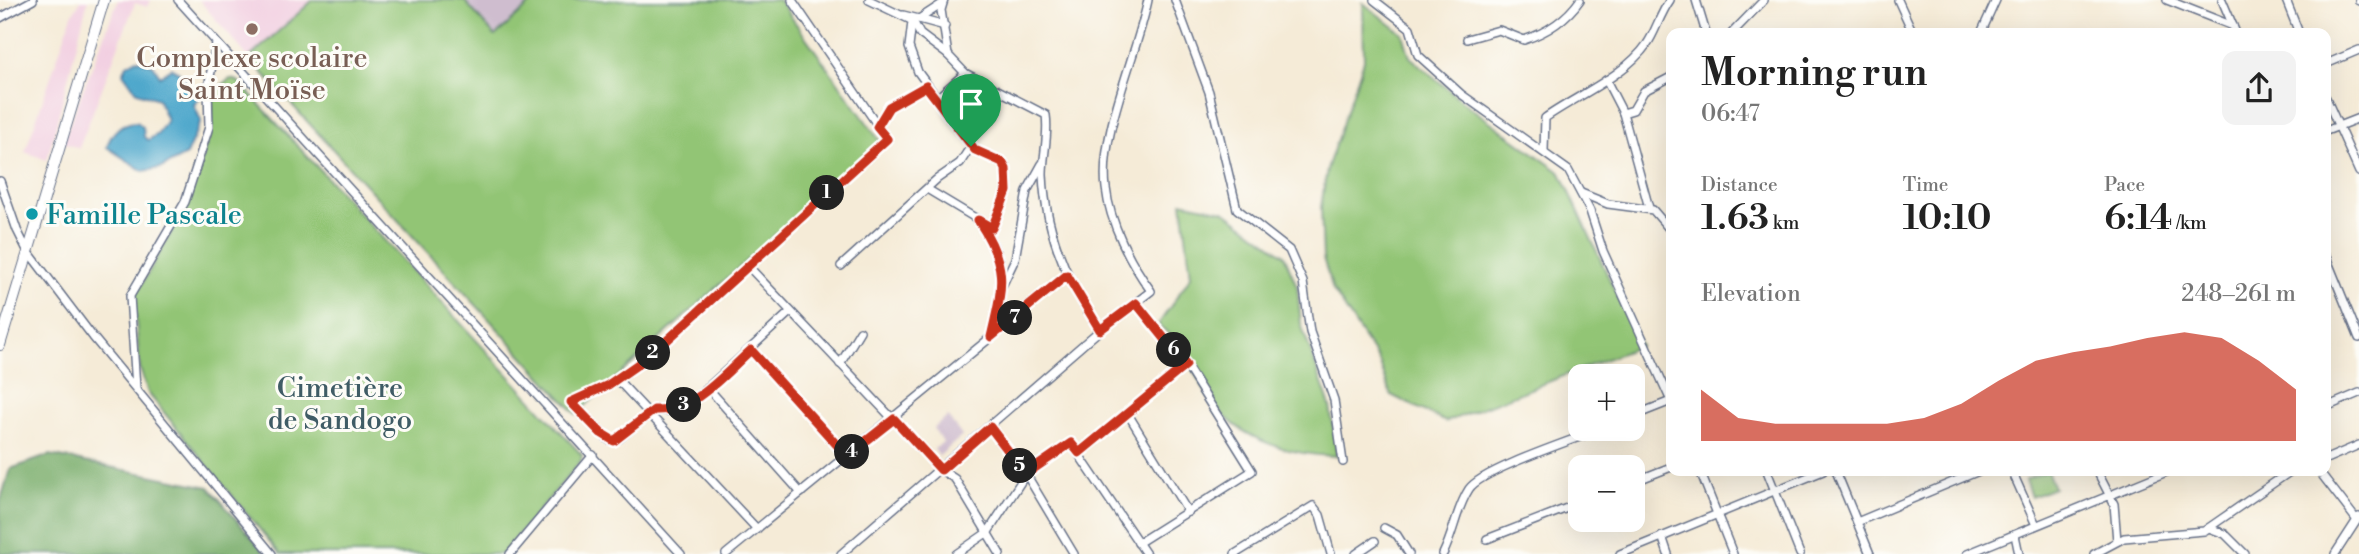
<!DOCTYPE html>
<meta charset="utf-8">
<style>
:root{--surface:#fff;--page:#f2f2f2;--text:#222;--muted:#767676;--accent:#c8321e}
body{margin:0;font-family:"Libre Bodoni",serif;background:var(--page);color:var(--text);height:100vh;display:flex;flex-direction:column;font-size:26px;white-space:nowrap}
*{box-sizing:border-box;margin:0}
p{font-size:23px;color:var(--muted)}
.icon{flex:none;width:38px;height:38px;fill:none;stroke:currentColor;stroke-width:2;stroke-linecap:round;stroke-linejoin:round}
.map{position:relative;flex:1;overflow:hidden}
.sheet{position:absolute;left:1666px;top:28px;width:665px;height:448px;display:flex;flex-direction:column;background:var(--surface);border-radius:14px;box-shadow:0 7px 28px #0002}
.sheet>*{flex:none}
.controls{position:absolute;left:1568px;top:364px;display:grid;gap:14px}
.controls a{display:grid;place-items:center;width:77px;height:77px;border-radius:14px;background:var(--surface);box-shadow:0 7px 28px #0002;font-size:35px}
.pin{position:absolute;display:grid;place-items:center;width:60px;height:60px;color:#fff;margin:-72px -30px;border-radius:50% 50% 50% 0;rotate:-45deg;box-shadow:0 0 7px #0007}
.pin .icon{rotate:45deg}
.km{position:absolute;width:35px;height:35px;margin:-18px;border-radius:50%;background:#222;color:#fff;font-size:19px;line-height:35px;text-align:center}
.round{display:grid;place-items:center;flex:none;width:74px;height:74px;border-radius:14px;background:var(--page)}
.summary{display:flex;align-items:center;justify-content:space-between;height:119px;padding:0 35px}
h1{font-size:38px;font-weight:600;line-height:52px}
.metrics{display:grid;grid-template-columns:repeat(3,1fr);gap:10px;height:119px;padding:7px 35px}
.metrics div{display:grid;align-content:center}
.metrics b{font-size:35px;font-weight:600}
.metrics small{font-size:19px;font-weight:400}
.metrics p{font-size:19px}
.chart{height:196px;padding:14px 35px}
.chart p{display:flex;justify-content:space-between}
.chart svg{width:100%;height:126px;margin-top:7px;fill:var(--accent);opacity:.7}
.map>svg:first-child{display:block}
.built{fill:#f2cfe1}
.industrial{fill:#cfbdcf}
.green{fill:#92c575;stroke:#567a6a;stroke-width:2}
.forest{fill:#75aa66;stroke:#486c62;stroke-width:2}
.water{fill:#4fa8cc;stroke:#356c95;stroke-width:2}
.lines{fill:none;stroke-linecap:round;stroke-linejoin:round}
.street-casing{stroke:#677188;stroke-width:10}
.secondary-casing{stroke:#677188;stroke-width:12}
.street{stroke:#fff;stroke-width:7}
.secondary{stroke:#fff;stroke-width:10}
.route-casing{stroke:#fff;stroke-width:14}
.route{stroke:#c8321e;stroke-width:9}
.education-dot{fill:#8d6e63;stroke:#fdfcf7;stroke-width:2.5}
.culture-dot{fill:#0f9aa8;stroke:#fdfcf7;stroke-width:2.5}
.labels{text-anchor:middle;stroke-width:6;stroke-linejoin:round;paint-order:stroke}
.education-label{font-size:28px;fill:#785e54;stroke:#fdfcf7}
.culture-label{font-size:28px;fill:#0d838f;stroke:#fdfcf7;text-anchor:start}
.park-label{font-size:28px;fill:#3f5c65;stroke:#fdfcf7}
</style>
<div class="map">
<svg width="2359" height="554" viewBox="0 0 2359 554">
<rect width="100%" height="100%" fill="#fdfcf7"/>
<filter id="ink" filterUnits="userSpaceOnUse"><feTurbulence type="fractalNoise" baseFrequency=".0143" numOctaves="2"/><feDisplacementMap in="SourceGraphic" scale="14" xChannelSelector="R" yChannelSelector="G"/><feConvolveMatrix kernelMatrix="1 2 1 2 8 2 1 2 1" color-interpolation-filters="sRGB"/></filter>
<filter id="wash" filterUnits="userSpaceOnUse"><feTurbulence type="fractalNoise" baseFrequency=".00686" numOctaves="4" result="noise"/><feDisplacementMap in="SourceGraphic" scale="28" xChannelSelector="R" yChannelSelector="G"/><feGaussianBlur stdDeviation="1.57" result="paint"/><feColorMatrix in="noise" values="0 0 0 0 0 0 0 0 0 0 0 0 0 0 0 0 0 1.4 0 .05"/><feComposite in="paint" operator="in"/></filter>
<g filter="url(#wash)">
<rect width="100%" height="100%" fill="#f5ebd7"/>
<!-- built -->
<g class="built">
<path d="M 81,0 L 88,0 L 47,160 L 25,152 L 72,15 Z"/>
<path d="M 118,0 L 151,0 L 148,7 L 135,3 L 79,148 L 82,150 L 63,142 Z"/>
<path d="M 199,0 L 313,0 L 249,58 Z"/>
</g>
<!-- industrial -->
<g class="industrial">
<path d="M 464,0 L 535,0 L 495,36 Z"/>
<path d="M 948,417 L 962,436 L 939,456 L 934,449 L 943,442 L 933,428 Z"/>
</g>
<!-- green -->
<g class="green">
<path d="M 313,0 L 464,0 L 495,36 L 535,0 L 779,0 L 880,141 L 576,414 L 249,58 Z"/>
<path d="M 1363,3 L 1403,34 L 1410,57 L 1467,105 L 1561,173 L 1640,346 L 1446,422 L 1391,395 L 1379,361 L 1333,290 L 1323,258 L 1321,207 L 1327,169 L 1364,60 Z"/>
<path d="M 230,79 L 238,81 L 582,455 L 581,461 L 502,554 L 280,554 L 148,393 L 140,369 L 134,298 L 188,203 L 212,127 L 212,92 Z"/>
<path d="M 1182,202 L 1224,211 L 1284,255 L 1297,286 L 1301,324 L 1330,406 L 1337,456 C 1295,456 1245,442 1216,407 C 1194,380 1187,345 1158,325 L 1191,276 Z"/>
<path d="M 2047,471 L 2054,488 L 2031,497 L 2025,480 Z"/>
</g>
<!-- forest -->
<path class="forest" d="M 50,455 L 209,487 L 266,554 L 0,554 L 0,502 L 10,469 Z"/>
<!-- water -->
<path class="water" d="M 137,59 L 153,65 L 160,76 L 172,68 L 180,73 L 200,98 L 194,105 L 201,121 L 186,155 L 161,168 L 143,171 L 107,147 C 111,132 122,122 137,122 L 143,127 L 144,137 L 148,140 L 158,134 L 167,120 L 158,99 L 137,92 L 123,73 L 127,65 Z"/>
</g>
<g filter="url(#ink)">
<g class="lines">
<defs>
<g id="street">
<path d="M 178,0 L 681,554"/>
<path d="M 869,0 L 913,21 L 920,34 L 948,55 L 965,73 L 1046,115 C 1049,135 1043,155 1043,174 C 1045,231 1068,284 1100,330"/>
<path d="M 944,0 L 941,10 L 948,55"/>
<path d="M 1175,0 L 1209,92 L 1237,209 L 1289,250 L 1303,282 L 1310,332 L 1334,400 L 1343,462"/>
<path d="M 1374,0 L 1410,28 L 1418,55 L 1461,94 L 1568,170 L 1590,211 L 1603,251 L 1671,401"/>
<path d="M 1696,0 L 1706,33"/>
<path d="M 1898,0 L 1913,33"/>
<path d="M 2167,0 L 2233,26"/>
<path d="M 2222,0 L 2236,33"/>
<path d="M 2286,0 L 2299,33"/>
<path d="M 2359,0 L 2359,1"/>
<path d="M 903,15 L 919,19 L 942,4"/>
<path d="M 0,18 L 33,0"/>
<path d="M 919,19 L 945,26"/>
<path d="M 912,22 L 909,47 L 918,72 L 975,150 L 1002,162 L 1006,168 L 1007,191 L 992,228 L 927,189"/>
<path d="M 1732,33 L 1764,0"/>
<path d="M 1981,33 L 1996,0"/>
<path d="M 1467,39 L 1499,30 L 1524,40 C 1548,32 1566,20 1580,0"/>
<path d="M 2326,64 L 2359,50"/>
<path d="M 1606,80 L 1623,113 L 1649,208"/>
<path d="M 937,98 L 965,73"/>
<path d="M 2326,98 L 2359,172"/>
<path d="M 1623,113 L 1633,110 L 1644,91 L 1671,77"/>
<path d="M 877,127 L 889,107 L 926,86"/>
<path d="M 2326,131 L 2359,118"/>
<path d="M 1544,151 L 1545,118 C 1576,96 1625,76 1647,44 C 1655,33 1660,14 1670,0"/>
<path d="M 0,181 L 17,230 L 27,250 L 93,337 L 272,554"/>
<path d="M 1581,193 L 1608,204 L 1653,210 L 1671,231"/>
<path d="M 980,222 C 1010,267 1003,287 992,336"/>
<path d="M 2326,257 L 2359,338"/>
<path d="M 841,266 L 937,179 L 960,163 L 971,146"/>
<path d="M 749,267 L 941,470 L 955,479 L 1000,554"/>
<path d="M 1003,284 L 1015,259 L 1027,191 L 1042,164"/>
<path d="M 1136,303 L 1186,365 L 1252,471 L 1138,543"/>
<path d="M 790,312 L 692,402 L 669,411 L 654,410 L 619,439 L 609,440 L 571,402 L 608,385 L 651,355 L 887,139 L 792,0"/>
<path d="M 751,350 L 847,456"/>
<path d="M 840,364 L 860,331"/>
<path d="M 616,378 L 757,529"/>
<path d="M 136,388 L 130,296 L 185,202 L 209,127 L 208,88 L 216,43"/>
<path d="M 709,389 L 801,493"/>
<path d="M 2326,407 L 2359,393"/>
<path d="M 1128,414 L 1188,512"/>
<path d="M 1633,416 L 1671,401"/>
<path d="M 990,427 L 1026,474 L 1074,554"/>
<path d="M 1079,453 L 1186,365"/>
<path d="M 2326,459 L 2359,445"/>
<path d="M 1700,471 L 1733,554"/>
<path d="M 1767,471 L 1800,554"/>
<path d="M 1836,471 L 1870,554"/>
<path d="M 2012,471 L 2036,525"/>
<path d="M 2097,471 L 2114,504 L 2117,541"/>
<path d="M 2319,471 L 2356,519"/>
<path d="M 1633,482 L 1671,467"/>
<path d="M 1857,522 L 1979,471"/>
<path d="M 1384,528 L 1397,535 L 1409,554"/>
<path d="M 2209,528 L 2225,534 L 2245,554"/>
<path d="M 2015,535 L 2019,554"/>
<path d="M 1662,536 L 1668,554"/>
<path d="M 1487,539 L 1580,503"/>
<path d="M 510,554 L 593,455"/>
<path d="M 726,554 L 1067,275"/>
<path d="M 841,554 L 1100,330 L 1151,291 C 1130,262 1110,224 1106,188 C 1099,134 1137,55 1148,0"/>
<path d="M 956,554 L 988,532 L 1026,474 L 1071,443 L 1146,554"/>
<path d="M 1235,554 L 1313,506 L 1320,515 L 1331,554"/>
<path d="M 1356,554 L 1375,541"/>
<path d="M 1443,554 C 1454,533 1456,509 1469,489 C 1481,470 1576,439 1601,429"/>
<path d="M 1620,554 L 1823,471"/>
<path d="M 1967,554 L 2169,471"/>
<path d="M 2094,554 L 2124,538 L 2204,531 L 2291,471"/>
<path d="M 2335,554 L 2359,517"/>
</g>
<path id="secondary" d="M 0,345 L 104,0"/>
</defs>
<!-- street casing -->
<use href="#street" class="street-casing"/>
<!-- secondary casing -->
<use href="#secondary" class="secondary-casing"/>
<!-- street -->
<use href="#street" class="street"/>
<!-- secondary -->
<use href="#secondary" class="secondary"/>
</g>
</g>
<g class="lines" filter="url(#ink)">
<defs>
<path id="route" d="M 926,86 L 975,150 L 1002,162 L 1006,169 L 1007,191 L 992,228 L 978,220 C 1009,267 1003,286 991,337 L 1067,275 L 1100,330 L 1136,303 L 1186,365 L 1079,453 L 1071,443 L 1026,474 L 990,427 L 941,470 L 894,419 L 847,456 L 751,350 C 722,376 695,412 654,410 L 614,441 L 601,433 L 571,402 L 608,385 L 651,355 L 887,139 L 877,127 L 889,107 Z"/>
</defs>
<!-- route casing -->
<use href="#route" class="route-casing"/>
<!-- route -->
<use href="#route" class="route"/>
</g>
<!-- markers -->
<circle class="education-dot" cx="252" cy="29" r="7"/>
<circle class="culture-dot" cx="32" cy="214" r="7"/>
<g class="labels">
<!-- education labels -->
<g class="education-label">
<text x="252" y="67">Complexe scolaire<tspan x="252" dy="32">Saint Moïse</tspan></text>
</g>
<!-- culture labels -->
<g class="culture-label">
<text x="46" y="224">Famille Pascale</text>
</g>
<!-- park labels -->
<g class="park-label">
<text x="340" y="397">Cimetière<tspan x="340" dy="32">de Sandogo</tspan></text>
</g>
</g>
</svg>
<div class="controls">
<a>+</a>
<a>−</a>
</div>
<div class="pin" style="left:971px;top:146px;background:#1e9e55"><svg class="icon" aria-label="arrive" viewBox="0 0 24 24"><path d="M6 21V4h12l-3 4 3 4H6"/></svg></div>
<b class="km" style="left:827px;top:193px">1</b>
<b class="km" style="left:653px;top:353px">2</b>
<b class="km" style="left:684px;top:405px">3</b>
<b class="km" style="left:852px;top:452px">4</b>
<b class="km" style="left:1020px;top:466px">5</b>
<b class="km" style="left:1174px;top:350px">6</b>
<b class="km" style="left:1015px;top:318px">7</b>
<section class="sheet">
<div class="summary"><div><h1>Morning run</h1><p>06:47</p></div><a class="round"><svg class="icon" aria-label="share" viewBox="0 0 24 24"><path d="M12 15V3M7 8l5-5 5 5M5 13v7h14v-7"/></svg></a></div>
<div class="metrics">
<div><p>Distance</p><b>1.63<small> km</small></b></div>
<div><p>Time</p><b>10:10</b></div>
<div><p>Pace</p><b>6:14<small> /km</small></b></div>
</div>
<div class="chart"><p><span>Elevation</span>248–261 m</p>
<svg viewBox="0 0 160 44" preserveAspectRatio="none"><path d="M0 44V26L10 36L20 38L30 38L40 38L50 38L60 36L70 31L80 23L90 16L100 13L110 11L120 8L130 6L140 8L150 16L160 26V44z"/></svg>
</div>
</section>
</div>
